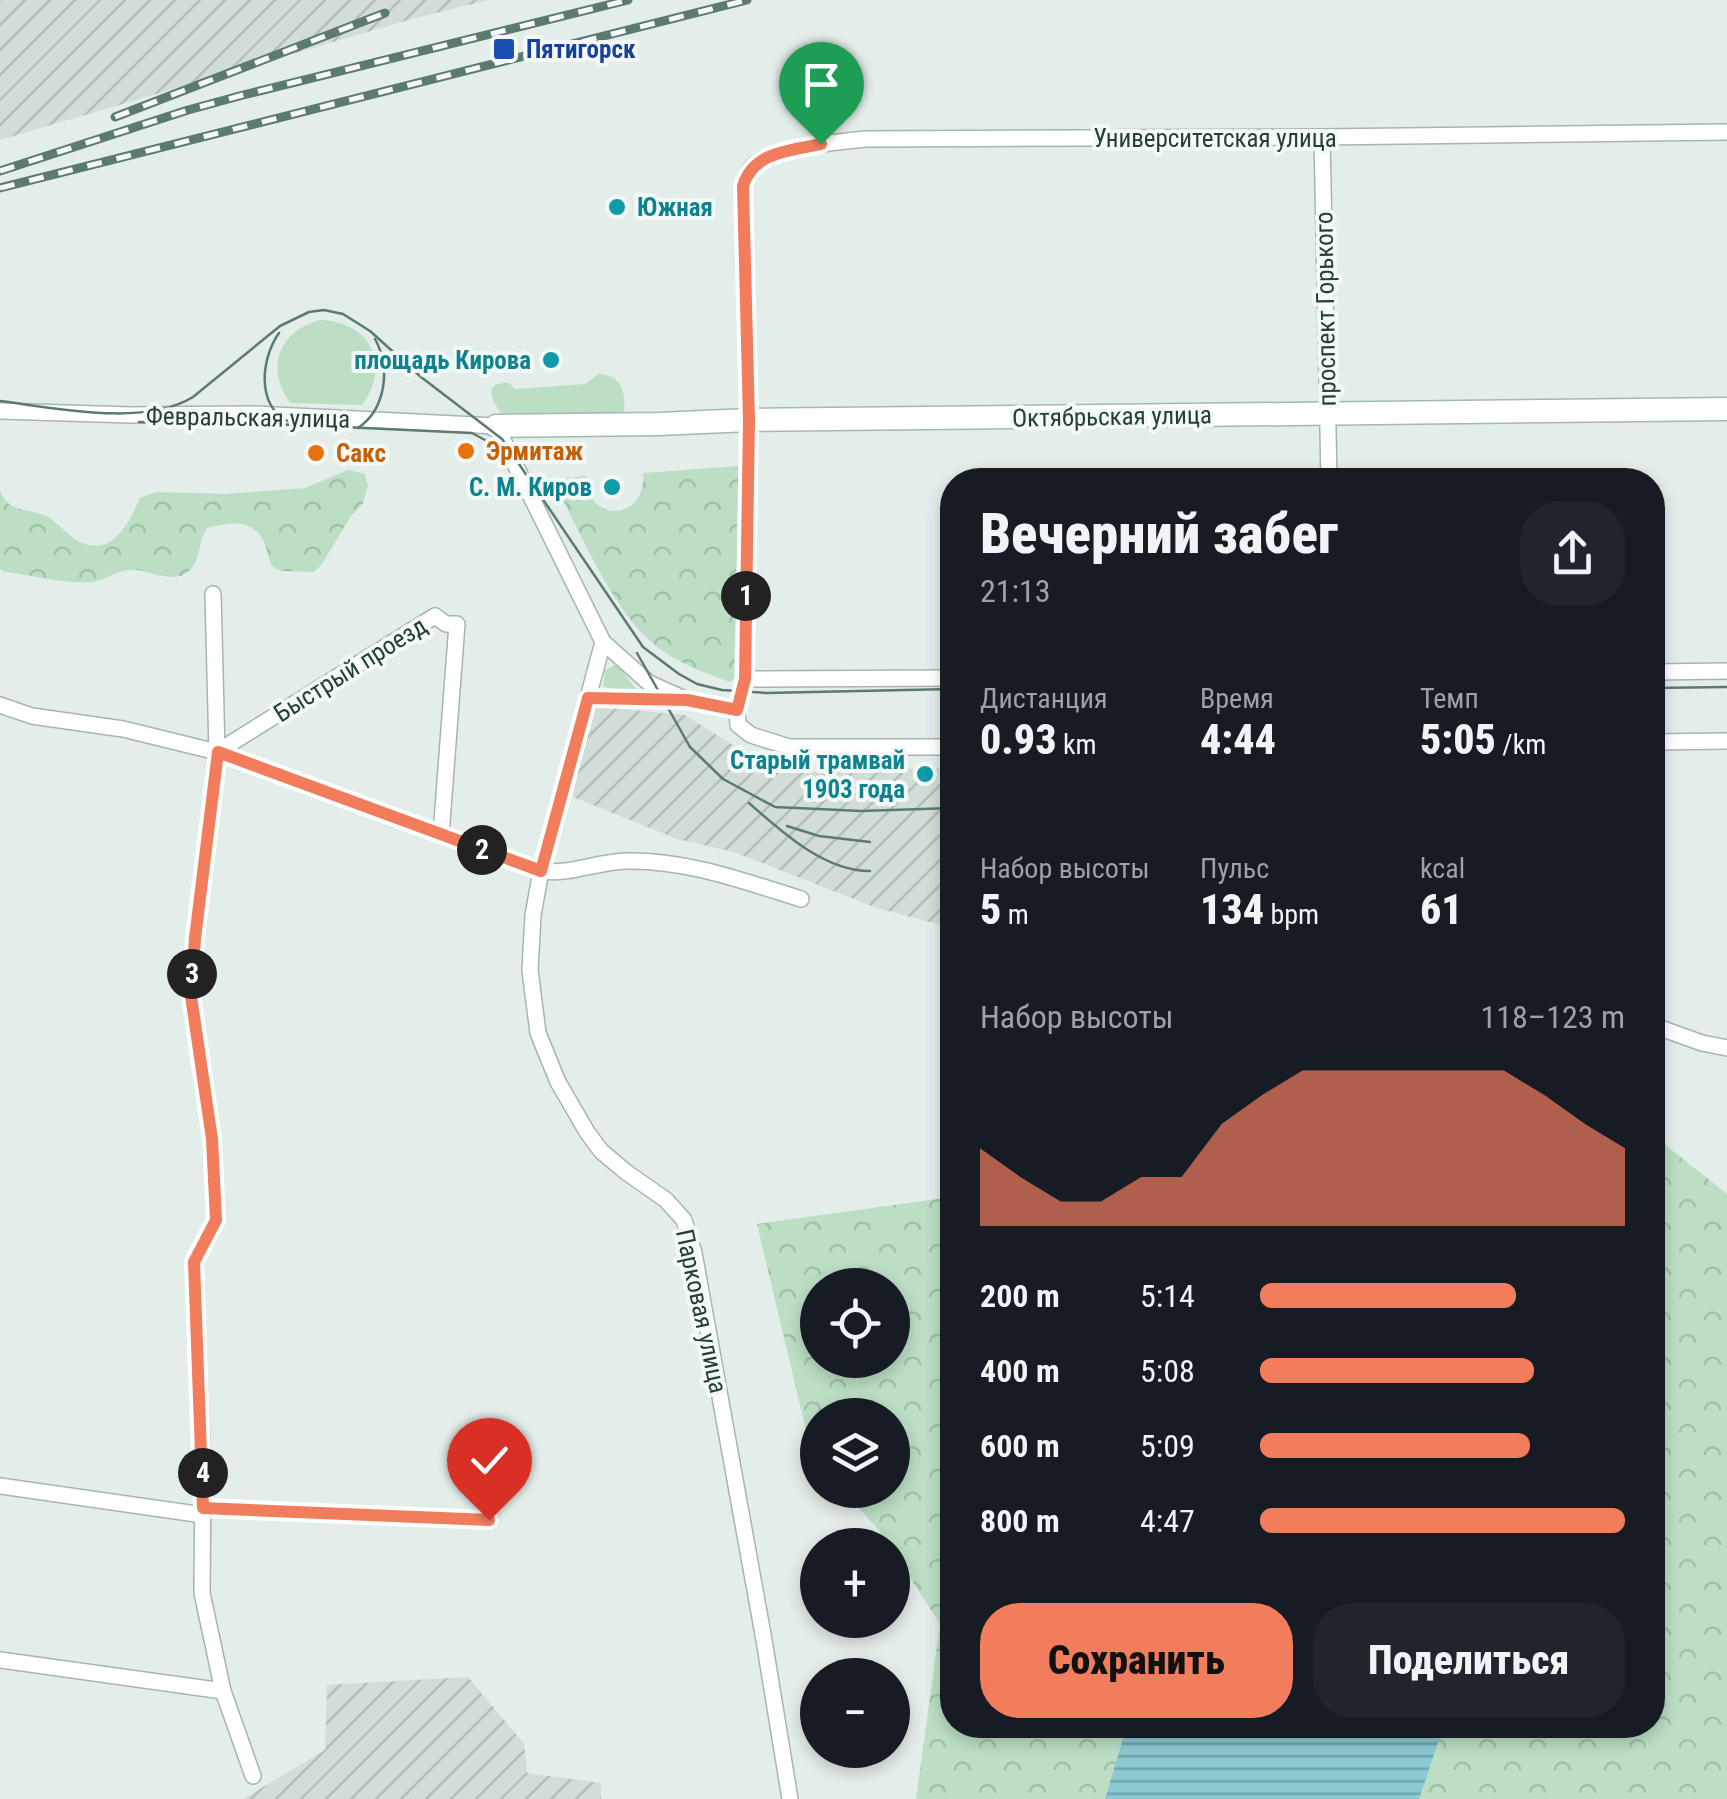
<!DOCTYPE html>
<html lang="ru">
<meta charset="utf-8">
<style>
:root{--surface:#171b24;--page:#20242c;--text:#f1f3f6;--muted:#9ea1a6;--accent:#f27d5d}
body{margin:0;font-family:"Roboto Condensed",sans-serif;background:var(--page);color:var(--text);height:100vh;display:flex;flex-direction:column;font-size:38px;white-space:nowrap}
*{box-sizing:border-box;margin:0}
p{font-size:32px;color:var(--muted)}
.icon{flex:none;width:55px;height:55px;fill:none;stroke:currentColor;stroke-width:2;stroke-linecap:round;stroke-linejoin:round}
.map{position:relative;flex:1;overflow:hidden}
.sheet{position:absolute;left:940px;top:468px;width:725px;height:1270px;display:flex;flex-direction:column;background:var(--surface);border-radius:40px;box-shadow:0 5px 15px #0003}
.sheet>*{flex:none}
.tools{position:absolute;left:800px;top:1268px;display:grid;gap:20px}
.tools a{display:grid;place-items:center;width:110px;height:110px;border-radius:50%;background:var(--surface);box-shadow:0 5px 15px #0003;font-size:50px}
.pin{position:absolute;display:grid;place-items:center;width:85px;height:85px;color:#fff;margin:-102px -42px;border-radius:50% 50% 50% 0;rotate:-45deg;box-shadow:0 0 10px #0007}
.pin .icon{rotate:45deg}
.km{position:absolute;width:50px;height:50px;margin:-25px;border-radius:50%;background:#222;color:#fff;font-size:28px;line-height:50px;text-align:center}
.round{display:grid;place-items:center;flex:none;width:105px;height:105px;border-radius:40px;background:var(--page)}
.headline{display:flex;align-items:center;justify-content:space-between;height:170px;padding:0 40px}
h1{font-size:55px;font-weight:800;line-height:75px}
.figures{display:grid;grid-template-columns:repeat(3,1fr);gap:15px;height:170px;padding:10px 40px}
.figures div{display:grid;align-content:center}
.figures b{font-size:42px;font-weight:800}
.figures small{font-size:28px;font-weight:400}
.figures p{font-size:28px}
.chart{height:280px;padding:20px 40px}
.chart p{display:flex;justify-content:space-between}
.chart svg{width:100%;height:180px;margin-top:10px;fill:var(--accent);opacity:.7}
.primary-button{display:flex;gap:20px;margin-top:auto;padding:20px 40px}
.primary-button a{flex:1;height:115px;border-radius:40px;background:var(--accent);color:#111;font-size:40px;font-weight:800;line-height:115px;text-align:center}
.primary-button a+a{background:var(--page);color:var(--text)}
ul{padding:0 40px;list-style:none;font-size:32px}
li{display:grid;grid-template-columns:160px 120px 1fr;align-items:center;height:75px}
li i{height:25px;border-radius:12px;background:var(--accent)}
.map>svg:first-child{display:block}
.industrial{fill:url(#industrial-furrows)}
.green{fill:#bcdec5}
.forest{fill:url(#forest-crowns);fill-rule:evenodd}
.water{fill:url(#water-rules)}
.lines{fill:none;stroke-linecap:round;stroke-linejoin:round}
.street-casing{stroke:#a6b5b0;stroke-width:18}
.secondary-casing{stroke:#a2b9b0;stroke-width:25}
.street{stroke:#fff;stroke-width:15}
.secondary{stroke:#fff;stroke-width:22}
.tram{stroke:#5d7a72;stroke-width:2.5}
.rail-casing{stroke:#5d7a72;stroke-width:9}
.rail{stroke:#f4f9f7;stroke-width:5;stroke-dasharray:15;stroke-linecap:butt}
.route-casing{stroke:#fff;stroke-width:20}
.route{stroke:#f27d5d;stroke-width:12}
.transit-dot{fill:#1a4fb4;stroke:#f4f9f7;stroke-width:4}
.culture-dot{fill:#0f9aa8;stroke:#f4f9f7;stroke-width:4}
.food-dot{fill:#e8710a;stroke:#f4f9f7;stroke-width:4}
.labels{text-anchor:middle;stroke-width:8;stroke-linejoin:round;paint-order:stroke}
.transit-label{font-size:25px;font-weight:bold;fill:#164399;stroke:#f4f9f7;text-anchor:start}
.street-label{font-size:25px;fill:#233f37;stroke:#f4f9f7}
.culture-label{font-size:25px;font-weight:bold;fill:#0d838f;stroke:#f4f9f7;text-anchor:end}
.food-label{font-size:25px;font-weight:bold;fill:#c56008;stroke:#f4f9f7;text-anchor:start}
</style>
<div class="map">
<svg width="1727" height="1799" viewBox="0 0 1727 1799">
<defs>
<pattern id="industrial-furrows" width="10" height="10" patternUnits="userSpaceOnUse" patternTransform="scale(2.5)"><rect width="10" height="10" fill="#d2ddd7"/><path d="M-1 1l2-2M0 10L10 0M9 11l2-2" fill="none" stroke="#b4bfb9"/></pattern>
<pattern id="forest-crowns" width="20" height="18" patternUnits="userSpaceOnUse" patternTransform="scale(2.5)"><rect width="20" height="18" fill="#bcdec5"/><path d="M2 6a3 3 0 1 1 6 0M12 15a3 3 0 1 1 6 0" fill="none" stroke="#a1c0aa"/></pattern>
<pattern id="water-rules" width="6" height="5" patternUnits="userSpaceOnUse" patternTransform="scale(2.5)"><rect width="6" height="5" fill="#8cc9d2"/><path d="M0 2.5h6" fill="none" stroke="#72a5ab"/></pattern>
</defs>
<rect width="100%" height="100%" fill="#e3ede9"/>
<!-- industrial -->
<g class="industrial">
<path d="M 0,0 L 489,0 L 415,18 L 0,140 Z"/>
<path d="M 591,706 L 685,715 L 777,773 L 952,767 L 952,928 L 877,908 L 734,852 L 677,839 L 573,797 Z"/>
<path d="M 468,1677 L 524,1744 L 527,1773 L 601,1783 L 601,1799 L 243,1799 L 325,1750 L 327,1685 Z"/>
</g>
<!-- green -->
<g class="green">
<path d="M 320,320 C 370,322 392,364 362,405 L 290,403 C 265,367 278,332 320,320 Z"/>
<path d="M 599,374 C 622,375 627,394 623,414 L 501,413 C 491,399 483,382 509,383 L 515,389 L 585,384 Z"/>
<path d="M 615,665 L 618,666 L 636,689 L 611,689 L 603,686 L 605,670 Z"/>
</g>
<!-- forest -->
<g class="forest">
<path d="M 739,466 L 734,678 L 730,682 C 699,671 665,658 642,633 C 606,594 584,540 559,493 L 549,480 L 586,476 C 585,524 648,522 643,473 Z"/>
<path d="M 348,470 L 365,474 L 368,486 L 363,503 L 351,516 L 322,564 L 314,572 L 281,571 L 272,566 C 268,558 266,543 260,535 C 246,518 224,524 207,528 C 198,542 201,560 189,571 C 172,586 148,568 128,570 C 115,571 104,581 91,582 C 62,584 34,575 5,572 L 0,569 L 0,490 C 7,513 28,508 46,516 C 58,522 67,535 78,541 C 112,559 129,523 140,498 L 156,492 L 225,494 L 305,488 Z"/>
<path d="M 1653,1135 L 1727,1194 L 1727,1799 L 916,1799 L 940,1624 L 893,1551 L 892,1545 L 888,1545 L 877,1528 L 842,1490 L 892,1490 L 892,1415 L 818,1415 L 817,1464 L 813,1460 L 757,1224 L 952,1197 L 952,1725 L 1652,1725 ZM 818,1285 L 892,1285 L 892,1360 L 818,1360 Z"/>
</g>
<!-- water -->
<path class="water" d="M 1127,1725 L 1444,1725 L 1419,1799 L 1105,1799 Z"/>
<g class="lines">
<defs>
<g id="street">
<path d="M 1322,137 L 1329,480"/>
<path d="M 0,411 L 131,415 L 255,414 L 496,426 L 603,642 L 649,683 L 687,700"/>
<path d="M 213,594 L 217,752 L 195,938 L 191,996 L 212,1139 L 216,1221 L 194,1262 L 203,1466 L 202,1593 L 223,1691 L 253,1776"/>
<path d="M 603,642 L 541,871 L 533,915 L 530,970 L 538,1033 L 558,1082 L 587,1132 L 601,1151 L 626,1172 L 666,1200 L 684,1220 L 694,1253 L 764,1640 L 790,1799"/>
<path d="M 1652,672 L 1727,671"/>
<path d="M 952,678 L 745,679 L 737,710 L 738,725 L 751,735 L 789,747 L 952,747"/>
<path d="M 745,679 L 749,420 L 743,186 C 745,178 748,170 754,165 C 775,147 838,142 866,139 L 1322,137 L 1727,132"/>
<path d="M 588,698 L 687,700 L 737,710"/>
<path d="M 0,705 L 32,716 L 123,729 L 217,752 L 541,871 C 570,875 596,862 626,861 C 687,860 743,881 801,899"/>
<path d="M 1652,742 L 1727,741"/>
<path d="M 217,752 L 435,616 L 446,624 L 457,624 L 441,835"/>
<path d="M 1652,1025 L 1702,1043 L 1727,1048"/>
<path d="M 0,1486 L 203,1515"/>
<path d="M 203,1508 L 489,1520"/>
<path d="M 0,1660 L 223,1691"/>
</g>
<path id="secondary" d="M 496,426 L 658,424 L 749,420 L 1727,409"/>
</defs>
<!-- street casing -->
<use href="#street" class="street-casing"/>
<!-- secondary casing -->
<use href="#secondary" class="secondary-casing"/>
<!-- street -->
<use href="#street" class="street"/>
<!-- secondary -->
<use href="#secondary" class="secondary"/>
<!-- tram -->
<g class="tram">
<path d="M 279,333 C 259,361 256,414 296,424"/>
<path d="M 0,401 C 55,408 144,427 193,397 L 280,326 L 309,312 L 324,310 L 343,314 L 370,331 L 421,377 L 502,439 L 643,647 L 679,674 L 697,684 L 722,690 L 766,693 L 952,689"/>
<path d="M 139,422 L 300,425 L 472,433 L 496,446"/>
<path d="M 358,428 C 386,409 391,368 375,339"/>
<path d="M 637,653 L 690,747 L 723,779 L 775,807 L 861,811 L 952,808"/>
<path d="M 1652,688 L 1727,687"/>
<path d="M 749,803 C 782,832 824,871 870,871"/>
<path d="M 787,826 L 819,836 L 870,842"/>
</g>
<defs>
<g id="rail">
<path d="M 115,117 L 385,13"/>
<path d="M 0,171 L 188,110 L 243,95 L 628,0"/>
<path d="M 0,188 L 747,0"/>
</g>
</defs>
<!-- rail casing -->
<use href="#rail" class="rail-casing"/>
<!-- rail -->
<use href="#rail" class="rail"/>
</g>
<g class="lines">
<defs>
<path id="route" d="M 489,1520 L 203,1508 L 194,1262 L 216,1220 L 212,1139 L 191,996 L 195,938 L 218,752 L 541,871 L 588,698 L 687,700 L 737,710 L 745,679 L 749,420 L 743,186 C 754,151 790,151 821,144"/>
</defs>
<!-- route casing -->
<use href="#route" class="route-casing"/>
<!-- route -->
<use href="#route" class="route"/>
</g>
<!-- markers -->
<rect class="transit-dot" x="492" y="37" width="24" height="24" rx="5"/>
<g class="culture-dot">
<circle cx="617" cy="207" r="10"/>
<circle cx="551" cy="360" r="10"/>
<circle cx="612" cy="487" r="10"/>
<circle cx="925" cy="774" r="10"/>
</g>
<g class="food-dot">
<circle cx="466" cy="451" r="10"/>
<circle cx="316" cy="453" r="10"/>
</g>
<g class="labels">
<!-- transit labels -->
<g class="transit-label">
<text x="526" y="58">Пятигорск</text>
</g>
<!-- street labels -->
<g class="street-label">
<text x="1215" y="147">Университетская улица</text>
<text transform="translate(1325 309) rotate(-91)" y="9">проспект Горького</text>
<text transform="translate(1112 416) rotate(-1)" y="9">Октябрьская улица</text>
<text transform="translate(248 417) rotate(1)" y="9">Февральская улица</text>
<text transform="translate(350 669) rotate(-32)" y="9">Быстрый проезд</text>
<text transform="translate(702 1311) rotate(78)" y="9">Парковая улица</text>
</g>
<!-- culture labels -->
<g class="culture-label">
<text x="637" y="216" text-anchor="start">Южная</text>
<text x="531" y="369">площадь Кирова</text>
<text x="592" y="496">С. М. Киров</text>
<text x="905" y="769">Старый трамвай<tspan x="905" dy="29">1903 года</tspan></text>
</g>
<!-- food labels -->
<g class="food-label">
<text x="486" y="460">Эрмитаж</text>
<text x="336" y="462">Сакс</text>
</g>
</g>
</svg>
<div class="tools">
<a><svg class="icon" aria-label="locate" viewBox="0 0 24 24"><circle cx="12" cy="12" r="6"/><path d="M12 2v4M12 18v4M2 12h4M18 12h4"/></svg></a>
<a><svg class="icon" aria-label="layers" viewBox="0 0 24 24"><path d="M12 4l9 5-9 5-9-5zM3 14l9 5 9-5"/></svg></a>
<a>+</a>
<a>−</a>
</div>
<div class="pin" style="left:821px;top:144px;background:#1e9e55"><svg class="icon" aria-label="arrive" viewBox="0 0 24 24"><path d="M6 21V4h12l-3 4 3 4H6"/></svg></div>
<div class="pin" style="left:489px;top:1520px;background:#d93025"><svg class="icon" aria-label="check" viewBox="0 0 24 24"><path d="M5 12l5 5 9-10"/></svg></div>
<b class="km" style="left:746px;top:596px">1</b>
<b class="km" style="left:482px;top:850px">2</b>
<b class="km" style="left:192px;top:974px">3</b>
<b class="km" style="left:203px;top:1473px">4</b>
<section class="sheet">
<div class="headline"><div><h1>Вечерний забег</h1><p>21:13</p></div><a class="round"><svg class="icon" aria-label="share" viewBox="0 0 24 24"><path d="M12 15V3M7 8l5-5 5 5M5 13v7h14v-7"/></svg></a></div>
<div class="figures">
<div><p>Дистанция</p><b>0.93<small> km</small></b></div>
<div><p>Время</p><b>4:44</b></div>
<div><p>Темп</p><b>5:05<small> /km</small></b></div>
</div>
<div class="figures">
<div><p>Набор высоты</p><b>5<small> m</small></b></div>
<div><p>Пульс</p><b>134<small> bpm</small></b></div>
<div><p>kcal</p><b>61</b></div>
</div>
<div class="chart"><p><span>Набор высоты</span>118–123 m</p>
<svg viewBox="0 0 160 44" preserveAspectRatio="none"><path d="M0 44V25L10 32L20 38L30 38L40 32L50 32L60 19L70 12L80 6L90 6L100 6L110 6L120 6L130 6L140 12L150 19L160 25V44z"/></svg>
</div>
<ul>
<li><b>200 m</b>5:14<i style="width:70%"></i></li>
<li><b>400 m</b>5:08<i style="width:75%"></i></li>
<li><b>600 m</b>5:09<i style="width:74%"></i></li>
<li><b>800 m</b>4:47<i style="width:100%"></i></li>
</ul>
<div class="primary-button"><a>Сохранить</a><a>Поделиться</a></div>
</section>
</div>
